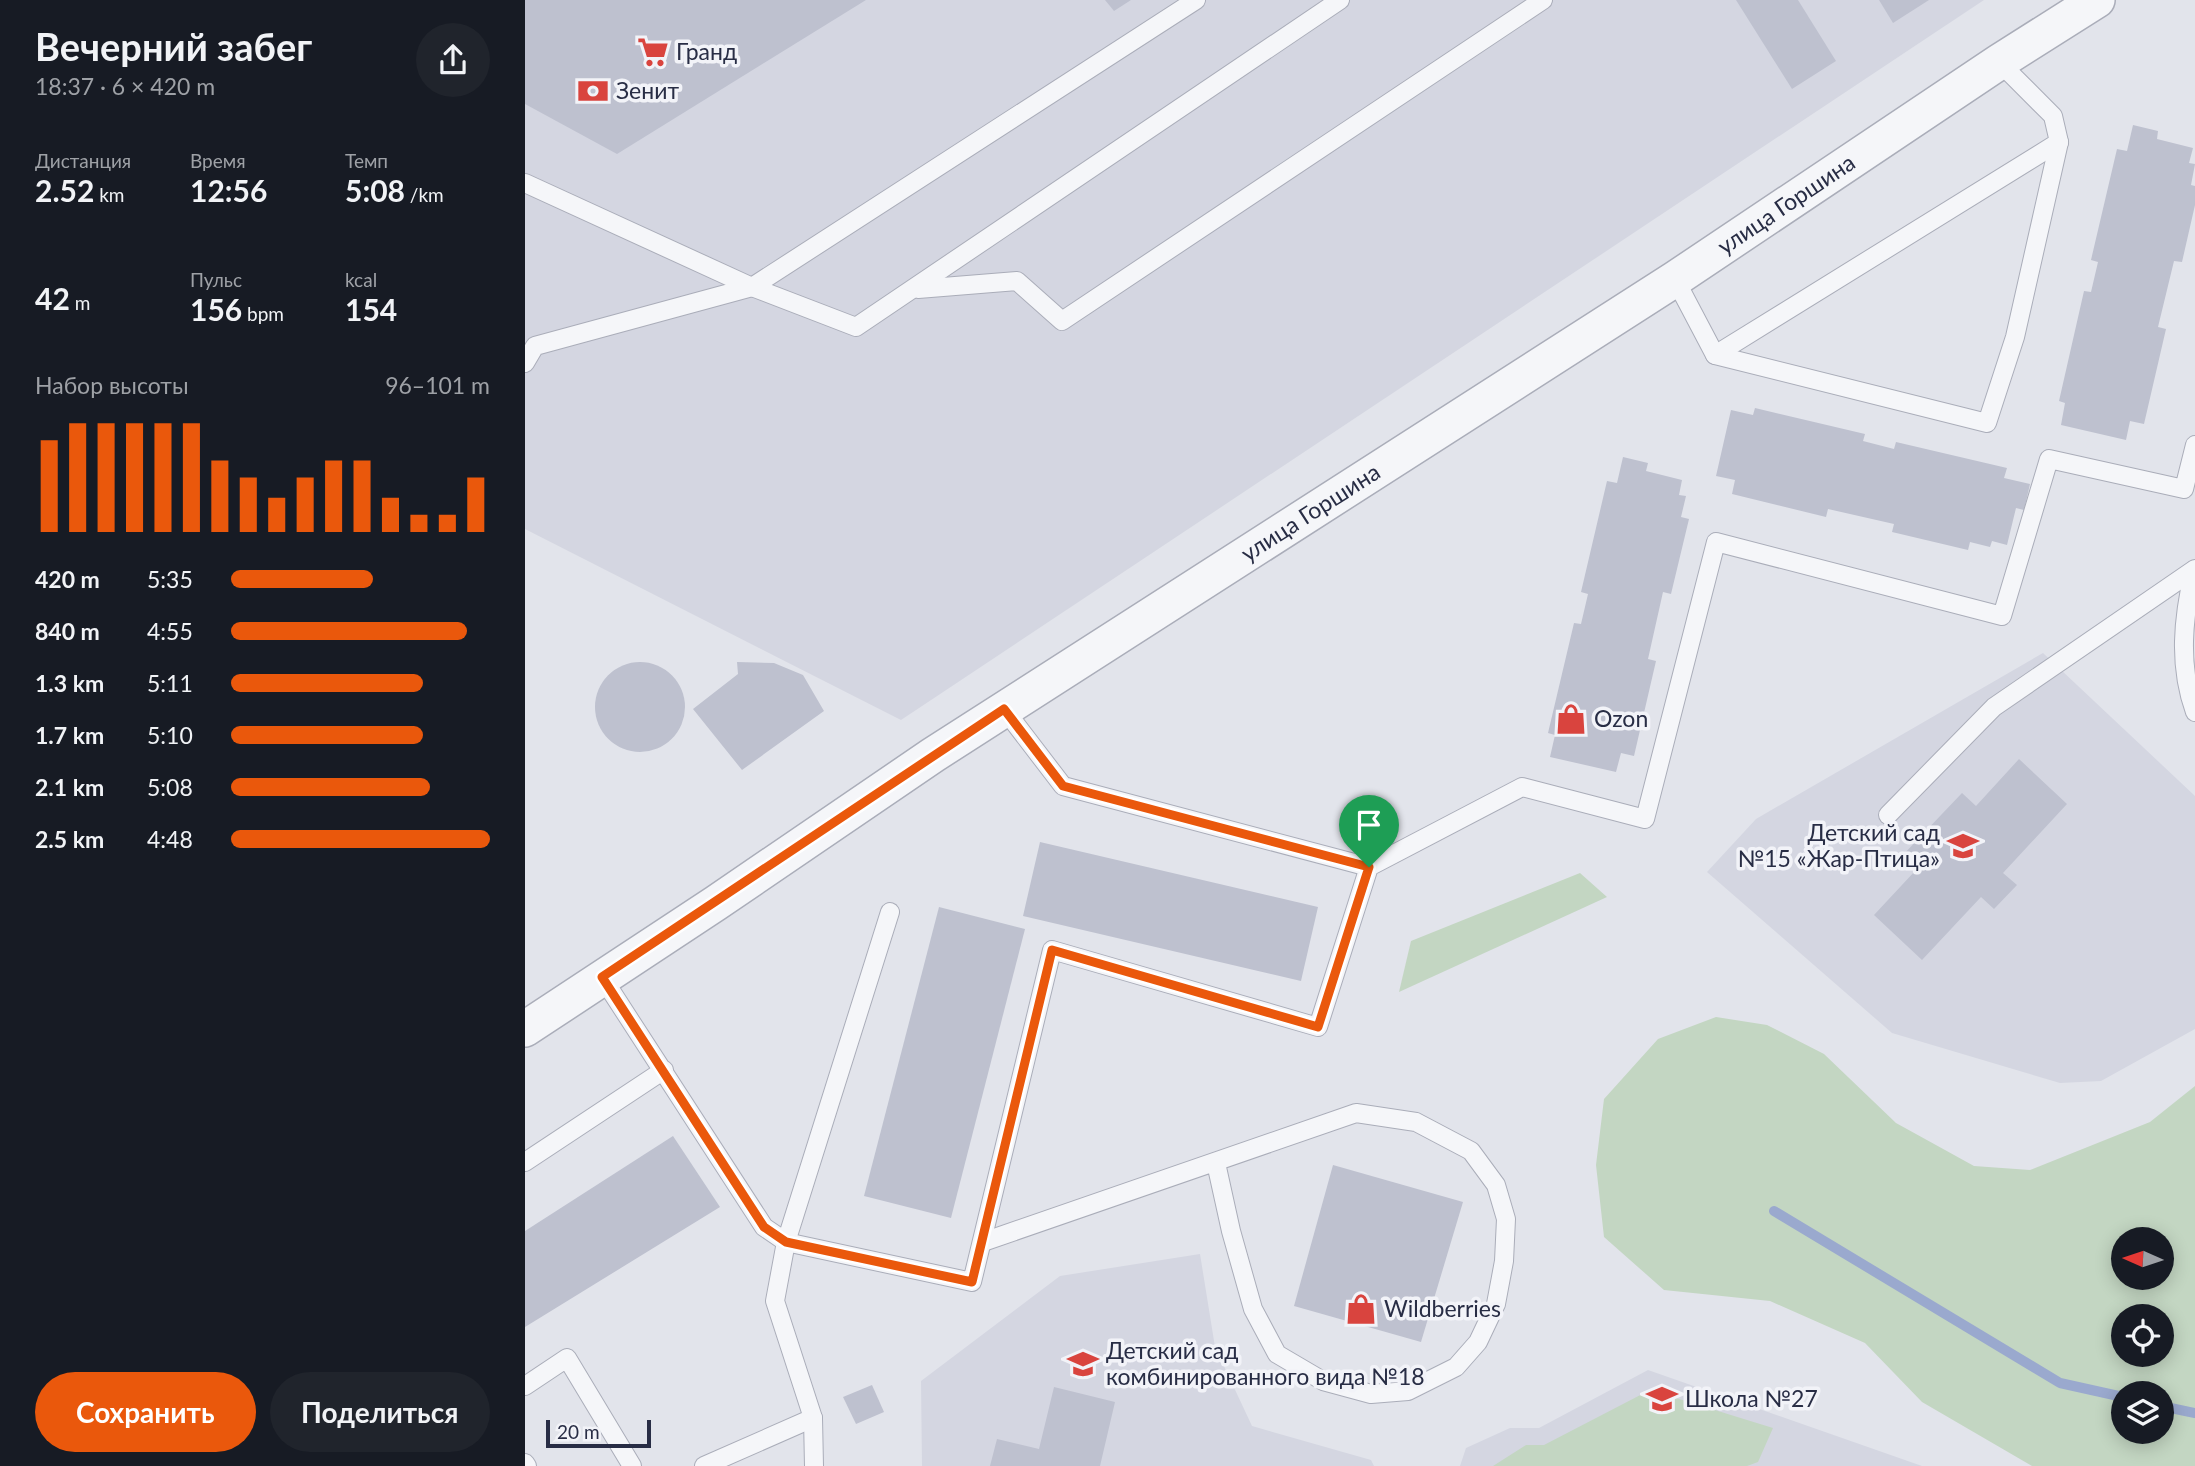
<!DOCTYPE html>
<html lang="ru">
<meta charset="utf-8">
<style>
:root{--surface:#171b24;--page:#20242c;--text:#f1f3f6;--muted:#9ea1a6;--accent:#ea580c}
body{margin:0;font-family:Lato,sans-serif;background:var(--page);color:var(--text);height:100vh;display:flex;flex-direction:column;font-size:26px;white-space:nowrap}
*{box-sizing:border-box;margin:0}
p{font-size:23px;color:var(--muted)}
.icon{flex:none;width:38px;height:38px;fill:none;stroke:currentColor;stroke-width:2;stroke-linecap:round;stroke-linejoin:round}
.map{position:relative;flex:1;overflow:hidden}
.sheet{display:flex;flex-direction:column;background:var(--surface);width:525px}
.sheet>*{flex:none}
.needle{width:46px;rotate:273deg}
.tools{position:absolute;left:1586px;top:1227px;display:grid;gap:14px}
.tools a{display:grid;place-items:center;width:63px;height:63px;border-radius:50%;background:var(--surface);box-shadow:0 4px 18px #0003;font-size:35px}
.scale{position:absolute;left:21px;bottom:18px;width:105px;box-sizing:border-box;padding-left:7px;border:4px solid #282d45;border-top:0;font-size:19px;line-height:24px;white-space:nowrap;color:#282d45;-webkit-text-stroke:5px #f2f3f8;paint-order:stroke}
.pin{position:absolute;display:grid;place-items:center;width:60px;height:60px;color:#fff;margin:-72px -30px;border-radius:50% 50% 50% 0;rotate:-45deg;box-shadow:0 0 7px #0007}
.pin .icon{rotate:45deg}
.round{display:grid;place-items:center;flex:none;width:74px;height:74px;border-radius:37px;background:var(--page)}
.overview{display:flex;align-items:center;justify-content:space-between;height:119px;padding:0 35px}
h1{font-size:38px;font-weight:700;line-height:52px}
.metrics{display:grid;grid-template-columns:repeat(3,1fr);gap:10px;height:119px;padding:7px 35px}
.metrics div{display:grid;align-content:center}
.metrics b{font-size:30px;font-weight:700}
.metrics small{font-size:19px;font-weight:400}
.metrics p{font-size:19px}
.chart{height:196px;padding:14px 35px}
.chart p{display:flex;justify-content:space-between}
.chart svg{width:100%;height:126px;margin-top:7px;stroke:var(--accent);stroke-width:6}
.button{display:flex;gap:14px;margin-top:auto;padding:14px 35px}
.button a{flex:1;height:80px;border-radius:42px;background:var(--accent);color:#fff;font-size:28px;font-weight:700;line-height:80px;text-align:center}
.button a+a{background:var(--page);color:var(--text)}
ul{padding:0 35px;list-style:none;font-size:23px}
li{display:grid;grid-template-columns:112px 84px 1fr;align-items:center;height:52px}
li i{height:18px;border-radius:9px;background:var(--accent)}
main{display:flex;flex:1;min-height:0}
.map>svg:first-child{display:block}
.built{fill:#d4d6e1}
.green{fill:#c3d6c2;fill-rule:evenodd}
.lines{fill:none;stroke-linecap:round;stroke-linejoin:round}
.stream{stroke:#9aa9ce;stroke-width:10}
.building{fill:#bec1cf}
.service-casing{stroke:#aaadb9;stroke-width:20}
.minor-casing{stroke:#aaadb9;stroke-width:38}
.service{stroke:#f5f6f9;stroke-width:18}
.minor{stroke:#f5f6f9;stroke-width:35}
.route-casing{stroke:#fff;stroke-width:14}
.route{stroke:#ea580c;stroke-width:9}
.labels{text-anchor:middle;stroke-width:7;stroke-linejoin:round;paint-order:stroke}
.poi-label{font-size:23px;fill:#282d45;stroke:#f2f3f8;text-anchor:start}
.street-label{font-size:23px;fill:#282d45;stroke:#f2f3f8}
</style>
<main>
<section class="sheet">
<div class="overview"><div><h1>Вечерний забег</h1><p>18:37 · 6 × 420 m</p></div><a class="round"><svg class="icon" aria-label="share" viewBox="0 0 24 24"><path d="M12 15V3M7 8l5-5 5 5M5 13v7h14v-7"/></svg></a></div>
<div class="metrics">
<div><p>Дистанция</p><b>2.52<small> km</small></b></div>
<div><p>Время</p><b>12:56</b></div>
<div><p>Темп</p><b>5:08<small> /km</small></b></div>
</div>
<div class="metrics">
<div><b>42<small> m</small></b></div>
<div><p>Пульс</p><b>156<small> bpm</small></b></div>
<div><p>kcal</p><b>154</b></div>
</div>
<div class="chart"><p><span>Набор высоты</span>96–101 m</p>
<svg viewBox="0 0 160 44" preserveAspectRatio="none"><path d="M5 44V12M15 44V6M25 44V6M35 44V6M45 44V6M55 44V6M65 44V19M75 44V25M85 44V32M95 44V25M105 44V19M115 44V19M125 44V32M135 44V38M145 44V38M155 44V25"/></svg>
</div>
<ul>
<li><b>420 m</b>5:35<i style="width:55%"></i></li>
<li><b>840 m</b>4:55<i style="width:91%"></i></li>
<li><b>1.3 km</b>5:11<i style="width:74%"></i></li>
<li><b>1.7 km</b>5:10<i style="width:74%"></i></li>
<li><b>2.1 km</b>5:08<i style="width:77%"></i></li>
<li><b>2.5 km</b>4:48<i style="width:100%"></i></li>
</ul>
<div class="button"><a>Сохранить</a><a>Поделиться</a></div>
</section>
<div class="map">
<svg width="1670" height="1466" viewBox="0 0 1670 1466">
<rect width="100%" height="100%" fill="#e2e4eb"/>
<!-- built -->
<g class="built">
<path d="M 0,0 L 1459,0 L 376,720 L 0,529 Z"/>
<path d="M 1518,653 L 1670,796 L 1670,1029 L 1576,1081 L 1535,1083 L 1367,1033 L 1182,872 L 1231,819 Z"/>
<path d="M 675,1254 L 690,1347 L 727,1426 L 846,1460 L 849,1466 L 397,1466 L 396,1381 L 535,1276 Z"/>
<path d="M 1123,1370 L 1397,1466 L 935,1466 L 941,1448 L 985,1428 L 1014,1428 Z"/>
</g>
<!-- green -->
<g class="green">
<path d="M 1055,873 L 1082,897 L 874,992 L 886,941 Z"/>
<path d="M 1191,1017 L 1242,1025 L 1299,1054 L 1371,1123 L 1449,1166 L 1505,1170 L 1625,1122 L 1670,1086 L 1670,1466 L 1507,1466 L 1397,1402 L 1340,1343 L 1245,1301 L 1139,1290 L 1079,1237 L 1071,1165 L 1079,1099 L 1133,1039 ZM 1636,1239 L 1636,1278 L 1598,1278 L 1598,1239 ZM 1636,1316 L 1636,1354 L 1598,1354 L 1598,1316 ZM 1636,1393 L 1636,1432 L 1598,1432 L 1598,1393 Z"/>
<path d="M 1125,1390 L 1248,1428 L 1233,1462 L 1222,1466 L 968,1466 L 1001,1445 L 1019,1445 Z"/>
</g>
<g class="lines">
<!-- stream -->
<g class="stream">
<path d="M 1249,1211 L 1535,1383 L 1598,1397"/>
<path d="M 1636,1406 L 1670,1413"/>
</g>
</g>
<!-- building -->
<g class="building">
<path d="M 0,0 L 341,0 L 92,154 L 0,104 Z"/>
<path d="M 580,0 L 606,0 L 589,11 Z"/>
<path d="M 1211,0 L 1273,0 L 1311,61 L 1267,89 Z"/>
<path d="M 1354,0 L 1404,0 L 1368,23 Z"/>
<path d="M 1608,125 L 1633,131 L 1632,139 L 1668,148 L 1664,163 L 1670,164 L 1666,185 L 1670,186 L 1670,205 L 1657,262 L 1649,261 L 1633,327 L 1641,329 L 1619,424 L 1605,421 L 1601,440 L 1536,425 L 1540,403 L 1534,401 L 1559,291 L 1566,292 L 1573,262 L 1566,260 L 1592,149 L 1602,151 Z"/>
<path d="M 1230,408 L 1340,434 L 1338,441 L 1369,449 L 1371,442 L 1482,468 L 1479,478 L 1505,484 L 1499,510 L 1491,508 L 1482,545 L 1467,541 L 1465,547 L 1445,542 L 1443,550 L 1367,532 L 1369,524 L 1303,509 L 1301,517 L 1207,494 L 1210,480 L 1191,476 L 1206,410 L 1228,415 Z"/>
<path d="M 1098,457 L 1123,463 L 1121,471 L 1157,480 L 1154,495 L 1161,496 L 1156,517 L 1164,519 L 1146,594 L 1138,592 L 1123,659 L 1131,661 L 1109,756 L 1096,753 L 1091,772 L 1025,757 L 1030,735 L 1023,733 L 1049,623 L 1056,624 L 1063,594 L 1056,592 L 1082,481 L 1092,483 Z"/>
<path d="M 212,662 L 249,663 L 278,675 L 299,711 L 217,770 L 168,709 L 213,674 Z"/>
<circle cx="115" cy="707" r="45"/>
<path d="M 1494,759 L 1542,804 L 1478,873 L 1492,885 L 1469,909 L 1456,897 L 1397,960 L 1349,915 L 1390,871 L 1376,857 L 1437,793 L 1451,806 Z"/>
<path d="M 515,842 L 793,907 L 776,981 L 498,916 Z"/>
<path d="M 414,907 L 500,929 L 426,1218 L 339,1196 Z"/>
<path d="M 148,1136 L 195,1207 L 0,1327 L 0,1231 Z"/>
<path d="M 808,1165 L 938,1202 L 896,1342 L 769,1306 Z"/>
<path d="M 347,1385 L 359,1412 L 331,1424 L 318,1397 Z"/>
<path d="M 529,1387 L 590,1402 L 575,1466 L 465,1466 L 472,1439 L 514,1449 Z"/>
</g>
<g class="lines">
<defs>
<g id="service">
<path d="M 0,183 L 227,287 L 331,327 L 815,0"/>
<path d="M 1150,279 L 1190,355 L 1462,423 L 1490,337 L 1534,142"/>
<path d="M 393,289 L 492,281 L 537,321 L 1018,0"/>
<path d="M 1190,355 L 1534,142 L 1528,116 L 1474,62"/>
<path d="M 0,363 L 10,346 L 227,287 L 671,0"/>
<path d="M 1669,570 C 1658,618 1653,665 1670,712"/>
<path d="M 479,709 L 538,786 L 844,867"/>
<path d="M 1363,815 L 1469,707 L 1670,569"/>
<path d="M 77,977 L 239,1227 L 261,1242 L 447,1282 L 527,950 L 793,1027 L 844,867 L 997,787 L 1120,819 L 1191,542 L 1477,616 L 1524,459 L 1659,489 L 1670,445"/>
<path d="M 0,1162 L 139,1070"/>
<path d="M 458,1242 L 831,1113 L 891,1122 L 946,1151 L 971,1185 L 981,1219 L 979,1261 L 971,1304 L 953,1342 L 931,1367 L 883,1391 L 846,1394 L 798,1381 L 752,1354 L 728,1309 L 706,1231 L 691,1163"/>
<path d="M 0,1386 L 42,1358 L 107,1466"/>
<path d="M 0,1463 L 2,1466"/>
<path d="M 179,1466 L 288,1418"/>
<path d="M 289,1466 L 288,1418 L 250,1301 L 261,1242 L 365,912"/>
</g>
<g id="minor">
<path id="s1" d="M 0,1029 L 191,903 L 408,755 L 1150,279 L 1474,62 L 1572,0"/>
</g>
</defs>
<!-- service casing -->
<use href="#service" class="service-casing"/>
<!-- minor casing -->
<use href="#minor" class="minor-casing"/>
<!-- service -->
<use href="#service" class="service"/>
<!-- minor -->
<use href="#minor" class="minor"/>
</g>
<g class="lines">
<defs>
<path id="route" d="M 479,709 L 538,786 L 844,867 L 793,1027 L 527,950 L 447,1282 L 261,1242 L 239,1227 L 77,977 Z"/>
</defs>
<!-- route casing -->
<use href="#route" class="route-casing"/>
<!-- route -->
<use href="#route" class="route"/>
</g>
<!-- icons -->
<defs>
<symbol id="supermarket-bare" viewBox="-9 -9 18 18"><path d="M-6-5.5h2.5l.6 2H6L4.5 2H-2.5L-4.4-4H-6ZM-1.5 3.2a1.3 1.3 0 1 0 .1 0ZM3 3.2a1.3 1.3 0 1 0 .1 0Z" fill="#d9443e" stroke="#f2f3f8" stroke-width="2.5" paint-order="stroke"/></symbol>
<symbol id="bank-bare" viewBox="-9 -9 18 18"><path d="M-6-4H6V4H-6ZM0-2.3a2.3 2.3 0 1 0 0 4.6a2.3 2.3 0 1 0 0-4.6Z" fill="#d9443e" stroke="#f2f3f8" stroke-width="2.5" paint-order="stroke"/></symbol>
<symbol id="shop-bare" viewBox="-9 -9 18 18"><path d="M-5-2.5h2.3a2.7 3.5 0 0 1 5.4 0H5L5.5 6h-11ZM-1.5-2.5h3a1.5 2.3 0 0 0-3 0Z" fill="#d9443e" stroke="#f2f3f8" stroke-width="2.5" paint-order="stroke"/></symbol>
<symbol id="school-bare" viewBox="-9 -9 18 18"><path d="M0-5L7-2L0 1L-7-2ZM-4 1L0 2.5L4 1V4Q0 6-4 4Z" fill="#d9443e" stroke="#f2f3f8" stroke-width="2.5" paint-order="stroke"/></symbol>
</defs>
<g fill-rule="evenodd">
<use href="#supermarket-bare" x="106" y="30" width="44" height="44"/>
<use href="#bank-bare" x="46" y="69" width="44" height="44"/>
<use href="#shop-bare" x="1024" y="697" width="44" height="44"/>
<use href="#school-bare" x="1416" y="824" width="44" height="44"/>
<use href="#shop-bare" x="814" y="1287" width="44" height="44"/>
<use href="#school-bare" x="536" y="1342" width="44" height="44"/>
<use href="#school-bare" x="1115" y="1377" width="44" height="44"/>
</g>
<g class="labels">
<!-- poi labels -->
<g class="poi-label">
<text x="151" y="60">Гранд</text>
<text x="91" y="99">Зенит</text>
<text x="1069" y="727">Ozon</text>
<text x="1415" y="841" text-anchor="end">Детский сад<tspan x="1415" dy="26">№15 «Жар-Птица»</tspan></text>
<text x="859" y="1317">Wildberries</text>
<text x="581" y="1359">Детский сад<tspan x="581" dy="26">комбинированного вида №18</tspan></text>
<text x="1160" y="1407">Школа №27</text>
</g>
<!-- street labels -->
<g class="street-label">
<text dy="8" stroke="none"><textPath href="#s1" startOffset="1507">улица Горшина</textPath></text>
<text dy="8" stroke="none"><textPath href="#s1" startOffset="940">улица Горшина</textPath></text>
</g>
</g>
</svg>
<div class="tools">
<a><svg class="needle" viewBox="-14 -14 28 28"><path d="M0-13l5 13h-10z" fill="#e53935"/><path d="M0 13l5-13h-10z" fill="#9ea1a6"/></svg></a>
<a><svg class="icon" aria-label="locate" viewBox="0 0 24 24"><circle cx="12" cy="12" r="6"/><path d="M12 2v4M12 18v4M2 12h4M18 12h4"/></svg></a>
<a><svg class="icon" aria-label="layers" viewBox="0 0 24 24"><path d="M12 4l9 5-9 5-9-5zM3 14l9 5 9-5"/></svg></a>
</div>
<div class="scale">20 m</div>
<div class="pin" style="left:844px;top:867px;background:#1e9e55"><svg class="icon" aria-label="arrive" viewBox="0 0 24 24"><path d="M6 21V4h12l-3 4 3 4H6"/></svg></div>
</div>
</main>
